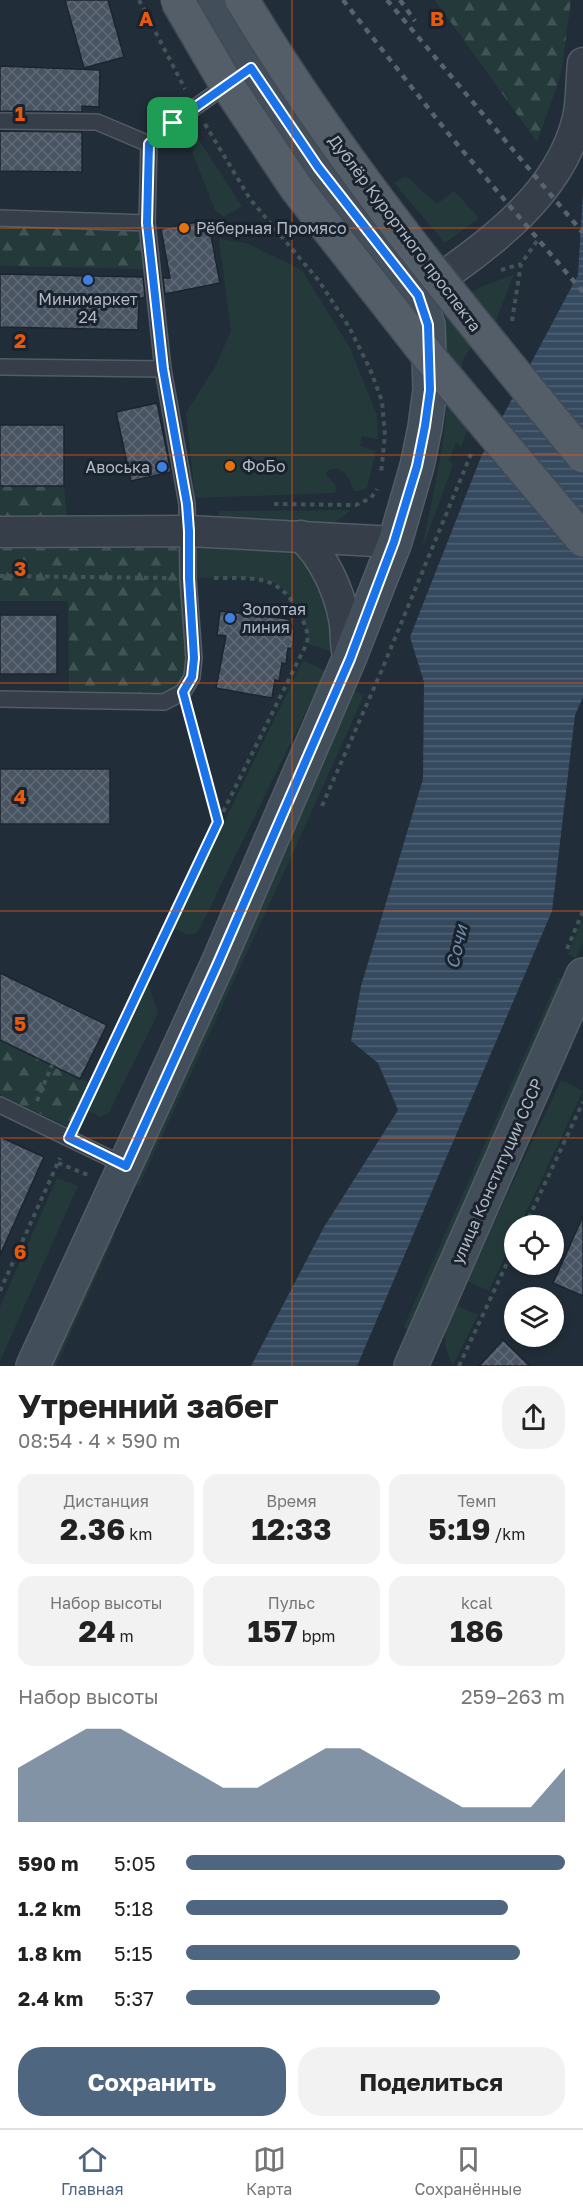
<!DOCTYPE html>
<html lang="ru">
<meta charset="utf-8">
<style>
:root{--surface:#fff;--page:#f2f2f2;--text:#222;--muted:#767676;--line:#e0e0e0;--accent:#4f6681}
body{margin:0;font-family:"Golos Text",sans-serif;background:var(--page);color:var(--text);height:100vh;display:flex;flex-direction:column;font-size:22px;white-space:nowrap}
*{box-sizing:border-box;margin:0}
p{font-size:20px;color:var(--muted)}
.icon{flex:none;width:33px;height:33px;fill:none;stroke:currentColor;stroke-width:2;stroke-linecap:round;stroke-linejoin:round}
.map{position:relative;height:1366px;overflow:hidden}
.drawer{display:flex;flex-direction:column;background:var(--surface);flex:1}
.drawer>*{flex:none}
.controls{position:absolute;left:504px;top:1215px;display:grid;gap:12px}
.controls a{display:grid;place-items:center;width:60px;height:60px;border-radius:50%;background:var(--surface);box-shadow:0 3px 9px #0003;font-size:30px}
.pin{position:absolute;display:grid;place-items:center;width:51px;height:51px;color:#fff;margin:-26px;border-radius:12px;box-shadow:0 3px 9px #0006}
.round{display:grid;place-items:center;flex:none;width:63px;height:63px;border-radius:24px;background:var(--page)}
.head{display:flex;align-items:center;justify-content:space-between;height:102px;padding:0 18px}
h1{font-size:33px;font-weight:700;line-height:45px}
.metrics{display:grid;grid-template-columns:repeat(3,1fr);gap:9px;height:102px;padding:6px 18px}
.metrics div{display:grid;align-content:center;border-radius:15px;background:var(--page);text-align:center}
.metrics b{font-size:30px;font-weight:700}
.metrics small{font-size:16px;font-weight:400}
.metrics p{font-size:16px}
.chart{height:168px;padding:12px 18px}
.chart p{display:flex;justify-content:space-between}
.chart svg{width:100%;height:108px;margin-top:6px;fill:var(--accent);opacity:.7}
.primary-button{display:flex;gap:12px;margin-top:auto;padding:12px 18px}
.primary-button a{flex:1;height:69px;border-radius:24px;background:var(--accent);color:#fff;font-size:24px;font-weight:700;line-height:69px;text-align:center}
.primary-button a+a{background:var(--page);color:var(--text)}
ul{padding:0 18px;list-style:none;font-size:20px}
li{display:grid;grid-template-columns:96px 72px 1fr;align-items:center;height:45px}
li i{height:15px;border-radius:8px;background:var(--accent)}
.dock{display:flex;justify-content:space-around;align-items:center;height:84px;border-top:2px solid var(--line);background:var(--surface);font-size:16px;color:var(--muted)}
.dock a{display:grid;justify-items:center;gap:3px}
.dock .current{color:var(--accent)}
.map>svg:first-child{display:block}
.grass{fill:#243a3a}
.forest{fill:url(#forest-firs)}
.water{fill:url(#water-rules)}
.building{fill:url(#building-cross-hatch);stroke:#1c252f;stroke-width:1.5}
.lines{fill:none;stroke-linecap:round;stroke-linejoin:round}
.lane-casing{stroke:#535c66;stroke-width:18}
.street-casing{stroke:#535c66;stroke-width:33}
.secondary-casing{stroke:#535c66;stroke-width:36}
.path{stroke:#415557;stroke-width:4;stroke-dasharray:4.5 4.5;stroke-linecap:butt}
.lane{stroke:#353e49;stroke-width:15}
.street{stroke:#353e49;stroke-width:30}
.secondary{stroke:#434e5b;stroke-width:33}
.rail{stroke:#576370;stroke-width:4.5;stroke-dasharray:6 6;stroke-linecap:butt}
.primary-bridge-casing{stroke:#414a55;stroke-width:36;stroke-linecap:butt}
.primary-bridge{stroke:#535e69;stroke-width:33}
.route-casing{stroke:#fff;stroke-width:12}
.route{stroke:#1a73e8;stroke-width:8}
.grid{fill:none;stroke:#e8590c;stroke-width:1.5;stroke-opacity:0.55}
.food-dot{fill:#e8710a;stroke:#1a232d;stroke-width:2}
.shop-dot{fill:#3f7fe0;stroke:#1a232d;stroke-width:2}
.labels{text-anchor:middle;stroke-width:6;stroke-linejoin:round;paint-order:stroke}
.poi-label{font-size:16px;fill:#b0b9c5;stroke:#1a232d;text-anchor:start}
.street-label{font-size:16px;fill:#b0b9c5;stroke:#1a232d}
.water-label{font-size:18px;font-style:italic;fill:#708ca8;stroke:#1a232d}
.grid-label{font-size:20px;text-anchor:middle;font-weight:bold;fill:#e8590c;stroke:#1a232d;stroke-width:6;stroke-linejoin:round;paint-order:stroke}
</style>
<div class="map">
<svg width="583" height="1366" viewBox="0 0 583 1366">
<defs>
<pattern id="forest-firs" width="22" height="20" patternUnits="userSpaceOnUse" patternTransform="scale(1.5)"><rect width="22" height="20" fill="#243a3a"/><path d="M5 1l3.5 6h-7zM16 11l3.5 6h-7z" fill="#415455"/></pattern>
<pattern id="water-rules" width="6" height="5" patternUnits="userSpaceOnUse" patternTransform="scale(1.5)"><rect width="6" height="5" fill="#354a5f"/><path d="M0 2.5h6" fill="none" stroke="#506274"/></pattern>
<pattern id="building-cross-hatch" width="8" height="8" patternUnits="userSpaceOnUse" patternTransform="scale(1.5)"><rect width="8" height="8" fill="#485462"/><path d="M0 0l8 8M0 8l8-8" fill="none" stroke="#606a77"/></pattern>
</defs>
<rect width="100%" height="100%" fill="#212d38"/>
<!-- grass -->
<g class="grass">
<path d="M 193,131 L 242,206 L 224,217 L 215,210 L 193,154 Z"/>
<path d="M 406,176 L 437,204 L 454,191 L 479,218 L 445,243 L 394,183 Z"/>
<path d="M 219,239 L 246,243 L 302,270 L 350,348 L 377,415 L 378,439 L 362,436 L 360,446 L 376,451 L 367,488 L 360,491 L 354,491 C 348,478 344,463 327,471 L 326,475 L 335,484 L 336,490 L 334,493 L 195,498 L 186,413 L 216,365 L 231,331 Z"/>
<path d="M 514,274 L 490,336 L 474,343 L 462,361 L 462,389 L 469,426 L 461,447 L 456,443 L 449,460 L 453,465 L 422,549 C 433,491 450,430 447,371 C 447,358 441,323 446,311 C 455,294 496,282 514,274 Z"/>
<path d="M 351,510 L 332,525 L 218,528 L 218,511 Z"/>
<path d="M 189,531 L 314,549 L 339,655 L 307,643 C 309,631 303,622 298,611 C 293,601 285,588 274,583 C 255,575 211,578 188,578 Z"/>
<path d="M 303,660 L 326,671 L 200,928 L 197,933 L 188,935 L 173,928 Z"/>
<path d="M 354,691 L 364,695 L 292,855 L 139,1186 L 129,1181 Z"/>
<path d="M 583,918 L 583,942 L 576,958 L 568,954 Z"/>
<path d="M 559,977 L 567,979 L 410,1330 L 407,1330 L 404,1326 Z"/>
<path d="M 148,984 L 158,1013 L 109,1113 L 100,1117 L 87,1110 Z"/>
<path d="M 561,1080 L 583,1091 L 520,1225 L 514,1226 L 514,1236 L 489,1291 L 467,1281 Z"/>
<path d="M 57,1178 L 78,1186 L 0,1361 L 0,1307 Z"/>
<path d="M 104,1230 L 115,1235 L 56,1366 L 43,1366 Z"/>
<path d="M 456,1305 L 478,1315 L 453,1365 C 439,1338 445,1331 456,1305 Z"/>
</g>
<!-- forest -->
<g class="forest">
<path d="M 435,0 L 571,0 L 561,75 L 537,142 Z"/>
<path d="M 0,218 L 147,223 L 152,269 L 0,266 Z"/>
<path d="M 0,486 L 64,486 L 68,531 L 189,531 L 192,677 L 164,702 L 69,701 L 68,601 L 0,601 Z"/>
<path d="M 0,1040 L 94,1085 L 73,1129 L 0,1095 Z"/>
</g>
<!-- water -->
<path class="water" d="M 583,192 L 583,697 L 575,715 L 552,911 L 357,1366 L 251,1366 L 324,1227 L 398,1110 L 378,1063 L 351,1041 L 361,986 L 423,779 L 424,682 L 410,637 L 481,457 L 578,275 Z"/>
<!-- building -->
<g class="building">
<path d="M 65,0 L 108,0 L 124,57 L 84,68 Z"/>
<path d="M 0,66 L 100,70 L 99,107 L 82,106 L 82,112 L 0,111 Z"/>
<path d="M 0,131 L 82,132 L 82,172 L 0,171 Z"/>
<path d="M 208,220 L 220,283 L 165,294 L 163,278 L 170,278 L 161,229 Z"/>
<path d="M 0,274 L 143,277 L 145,297 L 139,299 L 138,330 L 0,327 Z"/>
<path d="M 157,403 L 171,472 L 131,481 L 116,412 Z"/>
<rect x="0" y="425" width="64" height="61"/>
<path d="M 220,611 L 289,619 L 294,632 L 292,649 L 288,648 L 286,664 L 282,663 L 279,681 L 275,680 L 272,698 L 216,688 L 226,636 L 217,635 Z"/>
<rect x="0" y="615" width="57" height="59"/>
<rect x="0" y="769" width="110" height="55"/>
<path d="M 0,973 L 107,1025 L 80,1079 L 0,1040 Z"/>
<path d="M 0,1137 L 44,1157 L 0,1255 Z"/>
<path d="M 583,1216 L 583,1296 L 553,1283 Z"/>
<path d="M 503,1340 L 530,1366 L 479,1366 Z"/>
</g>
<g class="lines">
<defs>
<g id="lane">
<path d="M 0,121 L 97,122 L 149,144"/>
<path d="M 0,218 L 147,223"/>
<path d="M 0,367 L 163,369"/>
<path d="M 0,699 L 164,702 L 183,692 L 192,677 L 194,658 L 188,578 L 187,504 L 163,369 L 147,223 L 149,144 L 173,123 L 229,83"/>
<path d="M 0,1105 L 126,1166"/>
</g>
<g id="street">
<path d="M 420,293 C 483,248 559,198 578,118 C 582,101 581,81 583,63"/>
<path d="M 0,532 L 189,531 L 395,542"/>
<path d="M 301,536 C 323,556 338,588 344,618 C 347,633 344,642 349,659"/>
</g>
<g id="secondary">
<path d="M 33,1366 L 218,963 L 349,659 L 395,542 L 417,466 L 425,427 L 430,390 L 428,325 L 418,295 L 318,167 L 251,68 L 208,0"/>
<path d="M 411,1366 L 583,975"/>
</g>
</defs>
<!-- lane casing -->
<use href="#lane" class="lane-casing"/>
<!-- street casing -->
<use href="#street" class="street-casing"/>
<!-- secondary casing -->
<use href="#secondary" class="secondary-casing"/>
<!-- path -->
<g class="path">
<path d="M 139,0 L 185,89"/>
<path d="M 205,124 L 250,199 L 319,281 L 349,327 L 370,369 L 382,401 L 385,435 L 381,473"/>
<path d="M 501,270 L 521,264"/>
<path d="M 512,321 L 521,264 L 537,241"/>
<path d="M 274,504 L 356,505 L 371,498 L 377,489"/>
<path d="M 0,576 L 169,578"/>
<path d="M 189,713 L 218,822"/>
<path d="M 322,806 L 381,672 L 471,454"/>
<path d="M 567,949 L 583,911"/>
<path d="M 37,1101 L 52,1065"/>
<path d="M 77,1121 L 218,822 L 307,643 C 309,631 304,622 298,612 C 278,571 249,579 210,578"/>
<path d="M 58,1163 L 88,1175"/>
<path d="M 525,1226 L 583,1102"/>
<path d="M 0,1291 L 60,1158"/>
<path d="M 459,1366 L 514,1248"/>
</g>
<!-- lane -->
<use href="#lane" class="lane"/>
<!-- street -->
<use href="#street" class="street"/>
<!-- secondary -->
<use href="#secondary" class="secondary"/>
<!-- rail -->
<g class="rail">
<path d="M 343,0 L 451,137 L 583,292"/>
<path d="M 387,0 L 583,233"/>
<path d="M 400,0 L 415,21"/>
</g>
<defs>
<g id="primary-bridge">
<path d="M 177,0 L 222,77 L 297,189 L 429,357 L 583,540"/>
<path d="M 242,0 C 340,163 462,310 583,456"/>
</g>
</defs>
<!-- primary-bridge casing -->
<use href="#primary-bridge" class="primary-bridge-casing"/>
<!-- primary-bridge -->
<use href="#primary-bridge" class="primary-bridge"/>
</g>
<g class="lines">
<defs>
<path id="route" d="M 251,68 L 318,167 L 418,295 L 428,325 L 430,390 L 425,426 L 417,466 L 394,542 L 350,659 L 218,963 L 126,1166 L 69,1138 L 218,822 L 183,692 L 192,677 L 194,658 L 189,578 L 189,531 L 187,504 L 163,369 L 147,223 L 149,144 L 173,123 Z"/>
</defs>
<!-- route casing -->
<use href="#route" class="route-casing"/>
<!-- route -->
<use href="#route" class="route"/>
</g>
<!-- grid -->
<path class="grid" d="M 292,0 L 292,1366M 0,228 L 583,228M 0,455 L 583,455M 0,683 L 583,683M 0,911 L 583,911M 0,1138 L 583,1138"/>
<!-- markers -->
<g class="food-dot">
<circle cx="184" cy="228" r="6"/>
<circle cx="230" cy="466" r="6"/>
</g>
<g class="shop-dot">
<circle cx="88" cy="280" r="6"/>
<circle cx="162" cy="467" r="6"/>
<circle cx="230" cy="618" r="6"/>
</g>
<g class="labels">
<!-- poi labels -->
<g class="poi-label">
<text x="196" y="234">Рёберная Промясо</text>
<text x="88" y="305" text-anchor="middle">Минимаркет<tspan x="88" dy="18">24</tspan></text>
<text x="242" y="472">ФоБо</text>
<text x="150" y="473" text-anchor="end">Авоська</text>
<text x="242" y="615">Золотая<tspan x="242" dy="18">линия</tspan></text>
</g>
<!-- street labels -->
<g class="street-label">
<text transform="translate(405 233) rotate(53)" y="6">Дублёр Курортного проспекта</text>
<text transform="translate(497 1171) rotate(-66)" y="6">улица Конституции СССР</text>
</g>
<!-- water labels -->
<g class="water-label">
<text transform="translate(457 947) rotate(-77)" y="6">Сочи</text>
</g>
</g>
<g class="grid-label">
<text x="146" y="26">A</text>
<text x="437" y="26">B</text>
<text x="20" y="121">1</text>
<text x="20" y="348">2</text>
<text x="20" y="576">3</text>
<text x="20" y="804">4</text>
<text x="20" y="1031">5</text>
<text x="20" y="1259">6</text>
</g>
</svg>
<div class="controls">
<a><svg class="icon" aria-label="locate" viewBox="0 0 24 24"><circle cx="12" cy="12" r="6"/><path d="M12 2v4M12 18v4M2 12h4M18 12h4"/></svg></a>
<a><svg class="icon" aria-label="layers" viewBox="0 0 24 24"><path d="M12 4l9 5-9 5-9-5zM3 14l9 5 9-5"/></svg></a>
</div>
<div class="pin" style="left:173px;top:123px;background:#1e9e55"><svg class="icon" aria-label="arrive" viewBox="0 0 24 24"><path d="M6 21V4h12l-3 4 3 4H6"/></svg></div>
</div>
<section class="drawer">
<div class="head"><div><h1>Утренний забег</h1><p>08:54 · 4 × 590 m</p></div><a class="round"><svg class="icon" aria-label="share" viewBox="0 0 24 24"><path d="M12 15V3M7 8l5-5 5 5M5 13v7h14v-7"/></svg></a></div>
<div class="metrics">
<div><p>Дистанция</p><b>2.36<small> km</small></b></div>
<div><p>Время</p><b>12:33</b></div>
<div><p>Темп</p><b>5:19<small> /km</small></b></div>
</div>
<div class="metrics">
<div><p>Набор высоты</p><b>24<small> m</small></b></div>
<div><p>Пульс</p><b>157<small> bpm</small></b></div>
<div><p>kcal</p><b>186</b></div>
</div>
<div class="chart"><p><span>Набор высоты</span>259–263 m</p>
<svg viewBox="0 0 160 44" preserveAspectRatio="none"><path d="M0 44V22L10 14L20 6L30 6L40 14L50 22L60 30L70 30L80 22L90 14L100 14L110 22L120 30L130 38L140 38L150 38L160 22V44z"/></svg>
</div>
<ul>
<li><b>590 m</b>5:05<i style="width:100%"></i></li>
<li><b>1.2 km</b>5:18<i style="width:85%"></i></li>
<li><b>1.8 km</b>5:15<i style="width:88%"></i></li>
<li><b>2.4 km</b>5:37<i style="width:67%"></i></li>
</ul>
<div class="primary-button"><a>Сохранить</a><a>Поделиться</a></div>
</section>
<nav class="dock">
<a class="current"><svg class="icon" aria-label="home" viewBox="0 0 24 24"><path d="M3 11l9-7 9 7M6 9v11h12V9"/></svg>Главная</a>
<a><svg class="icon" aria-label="map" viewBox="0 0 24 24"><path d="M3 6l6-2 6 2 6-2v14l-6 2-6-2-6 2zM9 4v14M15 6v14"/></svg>Карта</a>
<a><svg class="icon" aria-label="saved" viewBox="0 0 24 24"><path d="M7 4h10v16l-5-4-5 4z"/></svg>Сохранённые</a>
</nav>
